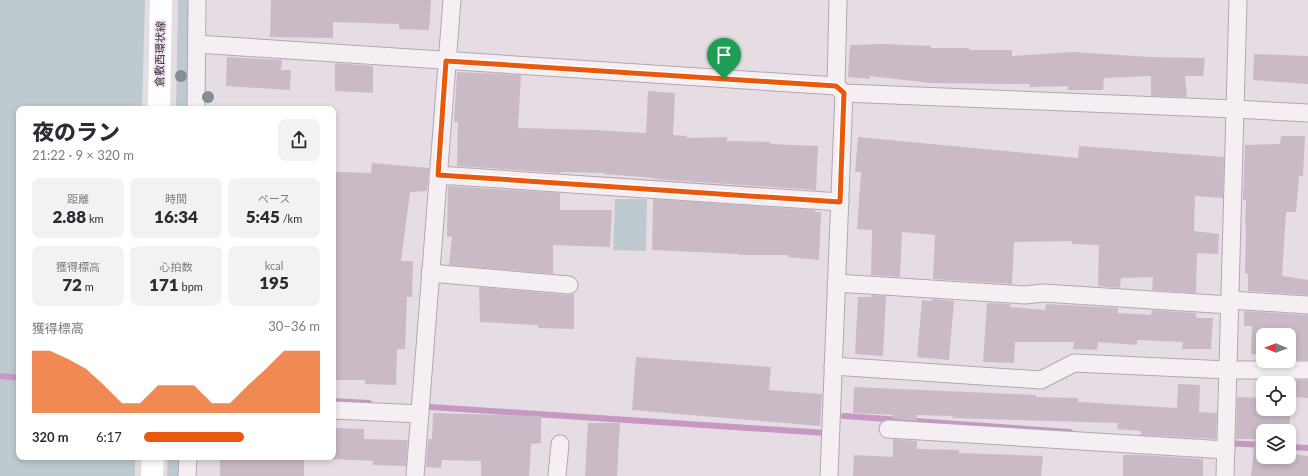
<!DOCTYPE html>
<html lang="ja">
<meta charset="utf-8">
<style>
:root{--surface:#fff;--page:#f2f2f3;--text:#2b2b33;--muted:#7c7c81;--accent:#ea580c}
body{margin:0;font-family:Lato,"Noto Sans JP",sans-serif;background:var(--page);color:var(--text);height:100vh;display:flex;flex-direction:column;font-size:15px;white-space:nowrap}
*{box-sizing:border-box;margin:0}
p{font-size:13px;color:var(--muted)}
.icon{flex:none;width:22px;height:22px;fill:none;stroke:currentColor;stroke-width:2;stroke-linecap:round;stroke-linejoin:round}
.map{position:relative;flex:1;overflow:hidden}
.side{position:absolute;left:16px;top:106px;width:320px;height:354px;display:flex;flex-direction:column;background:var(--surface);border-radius:8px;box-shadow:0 2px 6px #0003}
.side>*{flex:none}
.needle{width:26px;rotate:271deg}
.controls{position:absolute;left:1256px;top:328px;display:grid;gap:8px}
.controls a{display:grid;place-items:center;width:40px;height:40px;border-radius:8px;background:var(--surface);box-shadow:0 2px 6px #0003;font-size:20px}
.pin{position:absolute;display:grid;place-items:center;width:34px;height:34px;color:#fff;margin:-41px -17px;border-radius:50% 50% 50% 0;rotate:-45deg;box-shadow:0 0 4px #0007}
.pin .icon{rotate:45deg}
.round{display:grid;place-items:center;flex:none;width:42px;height:42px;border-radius:8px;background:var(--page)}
.overview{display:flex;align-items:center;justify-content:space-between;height:68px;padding:0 16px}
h1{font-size:22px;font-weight:800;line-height:30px}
.metrics{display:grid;grid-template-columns:repeat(3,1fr);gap:6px;height:68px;padding:4px 16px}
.metrics div{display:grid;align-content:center;border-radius:8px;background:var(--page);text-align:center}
.metrics b{font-size:17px;font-weight:800}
.metrics small{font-size:11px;font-weight:400}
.metrics p{font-size:11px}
.chart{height:112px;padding:8px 16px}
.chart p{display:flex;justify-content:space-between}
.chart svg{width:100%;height:72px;margin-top:4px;fill:var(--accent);opacity:.7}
ul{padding:0 16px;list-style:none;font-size:13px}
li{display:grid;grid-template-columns:64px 48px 1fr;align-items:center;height:30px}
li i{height:10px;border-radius:5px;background:var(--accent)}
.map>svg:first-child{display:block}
.green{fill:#becad0}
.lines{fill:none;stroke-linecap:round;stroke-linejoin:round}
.stream{stroke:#c698c2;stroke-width:6}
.building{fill:#c9bac6}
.street-casing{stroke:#b3a6b0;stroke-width:19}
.street{stroke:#f5eff3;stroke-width:17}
.secondary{stroke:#fff;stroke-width:22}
.tree{fill:#848c97}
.route-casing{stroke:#fff;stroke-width:8}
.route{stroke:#ea580c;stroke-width:5}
.labels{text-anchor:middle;stroke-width:4;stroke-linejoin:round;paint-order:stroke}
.street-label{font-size:11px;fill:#3c2738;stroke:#f4ecf3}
</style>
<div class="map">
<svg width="1308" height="476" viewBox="0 0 1308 476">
<rect width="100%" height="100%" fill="#e6dde4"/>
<!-- green -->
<g class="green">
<path d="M 0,0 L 145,0 L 142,109 L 19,109 L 19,457 L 135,457 L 135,476 L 0,476 Z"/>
<path d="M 178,0 L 190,0 L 187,109 L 176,109 Z"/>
<path d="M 615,199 L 647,199 L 646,251 L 613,250 Z"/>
<path d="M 168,457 L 179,457 L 179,476 L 167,476 Z"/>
</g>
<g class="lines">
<!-- stream -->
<g class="stream">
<path d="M 0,376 L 19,378"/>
<path d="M 333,401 L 369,403"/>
<path d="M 430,407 L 826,433"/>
<path d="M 844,416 L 1070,432"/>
<path d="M 1226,443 L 1263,445"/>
<path d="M 1289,447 L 1308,448"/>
</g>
</g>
<!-- building -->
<g class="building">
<path d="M 271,0 L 431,0 L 429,30 L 399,29 L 399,24 L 333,22 L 333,38 L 270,37 Z"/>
<path d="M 884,44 L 931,46 L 931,48 L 969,48 L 969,50 L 1012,50 L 1012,56 L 1073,52 L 1151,57 L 1205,58 L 1203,76 L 1185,76 L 1187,97 L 1151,96 L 1151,76 L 1104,78 L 1103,90 L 1068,90 L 1068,86 L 1030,87 L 1030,84 L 931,83 L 870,76 L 870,79 L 848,77 L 850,45 Z"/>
<path d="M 1254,54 L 1308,56 L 1308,84 L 1253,80 Z"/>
<path d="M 227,57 L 282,60 L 281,70 L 291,70 L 290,90 L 226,86 Z"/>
<path d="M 335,63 L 373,66 L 373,93 L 335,91 Z"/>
<path d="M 457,72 L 521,75 L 518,128 L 595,130 L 646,133 L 648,91 L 675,93 L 673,135 L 687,136 L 686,138 L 727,137 L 727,141 L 771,142 L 770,144 L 818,146 L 816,190 L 654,179 L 654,178 L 604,174 L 604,173 L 560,172 L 560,173 L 457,166 L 458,122 L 454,122 Z"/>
<path d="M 1281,136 L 1305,136 L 1303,176 L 1299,176 L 1296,212 L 1286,212 L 1282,276 L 1308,280 L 1308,295 L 1248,291 L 1248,274 L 1245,273 L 1246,226 L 1245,226 L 1246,200 L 1243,200 L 1245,145 L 1280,144 Z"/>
<path d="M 858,137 L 1078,158 L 1079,146 L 1224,157 L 1223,198 L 1195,196 L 1194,231 L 1219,234 L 1218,254 L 1197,253 L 1196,293 L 1152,290 L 1153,277 L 1121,278 L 1120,288 L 1098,286 L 1099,245 L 1072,244 L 1072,241 L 1014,242 L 1012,284 L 933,279 L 935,235 L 902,232 L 900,277 L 871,275 L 872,230 L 857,229 L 861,172 L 855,172 Z"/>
<path d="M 372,163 L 429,168 L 427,191 L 410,192 L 401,261 L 413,261 L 412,297 L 407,297 L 405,349 L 397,349 L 396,385 L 365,384 L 365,380 L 333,380 L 333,222 L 334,222 L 336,172 L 371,173 Z"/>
<path d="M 448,186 L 560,193 L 560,210 L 612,210 L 610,247 L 553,245 L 553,274 L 449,265 L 452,237 L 447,236 Z"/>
<path d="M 653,199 L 815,210 L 815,212 L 821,212 L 819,260 L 788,257 L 788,255 L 739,255 L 739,254 L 652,250 Z"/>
<path d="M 479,287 L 568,295 L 574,294 L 574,329 L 538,328 L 538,325 L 480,322 Z"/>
<path d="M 871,295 L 886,296 L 883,356 L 855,354 L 858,297 L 871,297 Z"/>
<path d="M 932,299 L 954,301 L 949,360 L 917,357 L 922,300 L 932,301 Z"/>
<path d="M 987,303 L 1010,304 L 1010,307 L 1045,310 L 1046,304 L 1118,308 L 1118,313 L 1151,315 L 1152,310 L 1196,313 L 1196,318 L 1213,318 L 1211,349 L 1182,349 L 1183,342 L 1137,340 L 1137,345 L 1098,342 L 1097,350 L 1073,349 L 1074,342 L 1015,342 L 1014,363 L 983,362 Z"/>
<path d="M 1244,311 L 1308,315 L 1308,360 L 1289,360 L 1289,335 L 1263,335 L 1263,355 L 1251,354 L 1252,326 L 1244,326 Z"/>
<path d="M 636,357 L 771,367 L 769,390 L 822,394 L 820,426 L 632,410 Z"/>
<path d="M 1271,380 L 1308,380 L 1308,398 L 1291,397 L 1289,438 L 1289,431 L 1263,431 L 1263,457 L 1289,457 L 1289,454 L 1308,456 L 1308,476 L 1251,476 L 1255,439 L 1236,439 L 1237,397 L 1263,398 L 1263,409 L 1289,409 L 1289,383 L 1271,383 Z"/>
<path d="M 1178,384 L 1200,385 L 1199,412 L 1217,413 L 1216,439 L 1141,435 L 1141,431 L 1117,429 L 1118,423 L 952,418 L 953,416 L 916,415 L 917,421 L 893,419 L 893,415 L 853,413 L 854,387 L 1036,395 L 1036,397 L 1078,398 L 1078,402 L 1177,408 Z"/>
<path d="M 433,413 L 541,416 L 541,443 L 531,444 L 529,476 L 481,476 L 481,461 L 442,460 L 441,468 L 426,467 L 428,439 L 432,439 Z"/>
<path d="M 588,423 L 620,423 L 617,476 L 585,476 Z"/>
<path d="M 333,428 L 364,429 L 364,439 L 408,440 L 406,466 L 373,465 L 373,461 L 333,459 Z"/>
<path d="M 893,439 L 917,441 L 917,449 L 959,450 L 959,453 L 1043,456 L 1041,476 L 853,476 L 854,455 L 893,457 Z"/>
<path d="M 1123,455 L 1141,455 L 1203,459 L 1203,476 L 1123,476 Z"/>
<rect x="220" y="457" width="84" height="19"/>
</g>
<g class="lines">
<defs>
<g id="street">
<path d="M 197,44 L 836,86 L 844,93 L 1235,109 L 1308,113"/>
<path d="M 836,86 L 838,0"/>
<path d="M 196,109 L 197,0"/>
<path d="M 438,175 L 840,202"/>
<path d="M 430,273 L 569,285"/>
<path d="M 836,283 L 1025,295 L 1043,293 L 1230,305"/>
<path d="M 1230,300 L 1308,305"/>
<path d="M 833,366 L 1041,380 L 1074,363 L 1228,370 L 1308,370"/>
<path d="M 333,410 L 420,414"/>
<path d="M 888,429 L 1226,450"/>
<path d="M 187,476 L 188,457"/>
<path d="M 415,476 L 452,0"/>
<path d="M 557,476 L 560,444"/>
<path d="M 829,476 L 844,93"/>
<path d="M 1225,476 L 1238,0"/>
</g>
</defs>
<!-- street casing -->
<use href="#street" class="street-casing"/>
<!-- street -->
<use href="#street" class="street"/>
<!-- secondary -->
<g class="secondary">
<path d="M 159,109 L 161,0"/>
<path d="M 152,476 L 153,457"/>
</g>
</g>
<!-- trees -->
<g class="tree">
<circle cx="181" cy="76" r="6"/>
<circle cx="208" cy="97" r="6"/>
</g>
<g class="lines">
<defs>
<path id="route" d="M 446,61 L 836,86 L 844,93 L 840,202 L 438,175 Z"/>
</defs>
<!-- route casing -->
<use href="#route" class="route-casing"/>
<!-- route -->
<use href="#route" class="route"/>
</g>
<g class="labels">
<!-- street labels -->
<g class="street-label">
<text transform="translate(160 54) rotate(-89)" y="4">倉敷西環状線</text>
</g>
</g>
</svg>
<div class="controls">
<a><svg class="needle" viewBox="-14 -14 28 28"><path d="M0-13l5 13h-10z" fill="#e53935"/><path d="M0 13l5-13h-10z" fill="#7c7c81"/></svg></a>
<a><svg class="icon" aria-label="locate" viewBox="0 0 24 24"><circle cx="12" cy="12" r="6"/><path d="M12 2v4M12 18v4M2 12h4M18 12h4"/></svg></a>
<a><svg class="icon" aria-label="layers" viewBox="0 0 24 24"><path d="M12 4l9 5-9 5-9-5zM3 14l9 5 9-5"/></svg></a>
</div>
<div class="pin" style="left:724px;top:79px;background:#1e9e55"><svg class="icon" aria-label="arrive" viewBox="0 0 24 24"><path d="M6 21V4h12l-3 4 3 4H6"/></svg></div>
<section class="side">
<div class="overview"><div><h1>夜のラン</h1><p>21:22 · 9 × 320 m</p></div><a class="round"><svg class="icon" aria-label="share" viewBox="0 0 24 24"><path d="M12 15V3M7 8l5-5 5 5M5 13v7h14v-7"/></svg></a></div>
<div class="metrics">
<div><p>距離</p><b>2.88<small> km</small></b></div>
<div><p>時間</p><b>16:34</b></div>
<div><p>ペース</p><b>5:45<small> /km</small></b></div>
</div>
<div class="metrics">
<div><p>獲得標高</p><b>72<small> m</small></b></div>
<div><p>心拍数</p><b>171<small> bpm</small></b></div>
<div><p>kcal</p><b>195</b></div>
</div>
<div class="chart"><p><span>獲得標高</span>30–36 m</p>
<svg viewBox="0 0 160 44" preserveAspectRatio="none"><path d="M0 44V6L10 6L20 11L30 17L40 27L50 38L60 38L70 27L80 27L90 27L100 38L110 38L120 27L130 17L140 6L150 6L160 6V44z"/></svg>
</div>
<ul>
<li><b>320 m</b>6:17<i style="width:57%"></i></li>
</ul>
</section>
</div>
